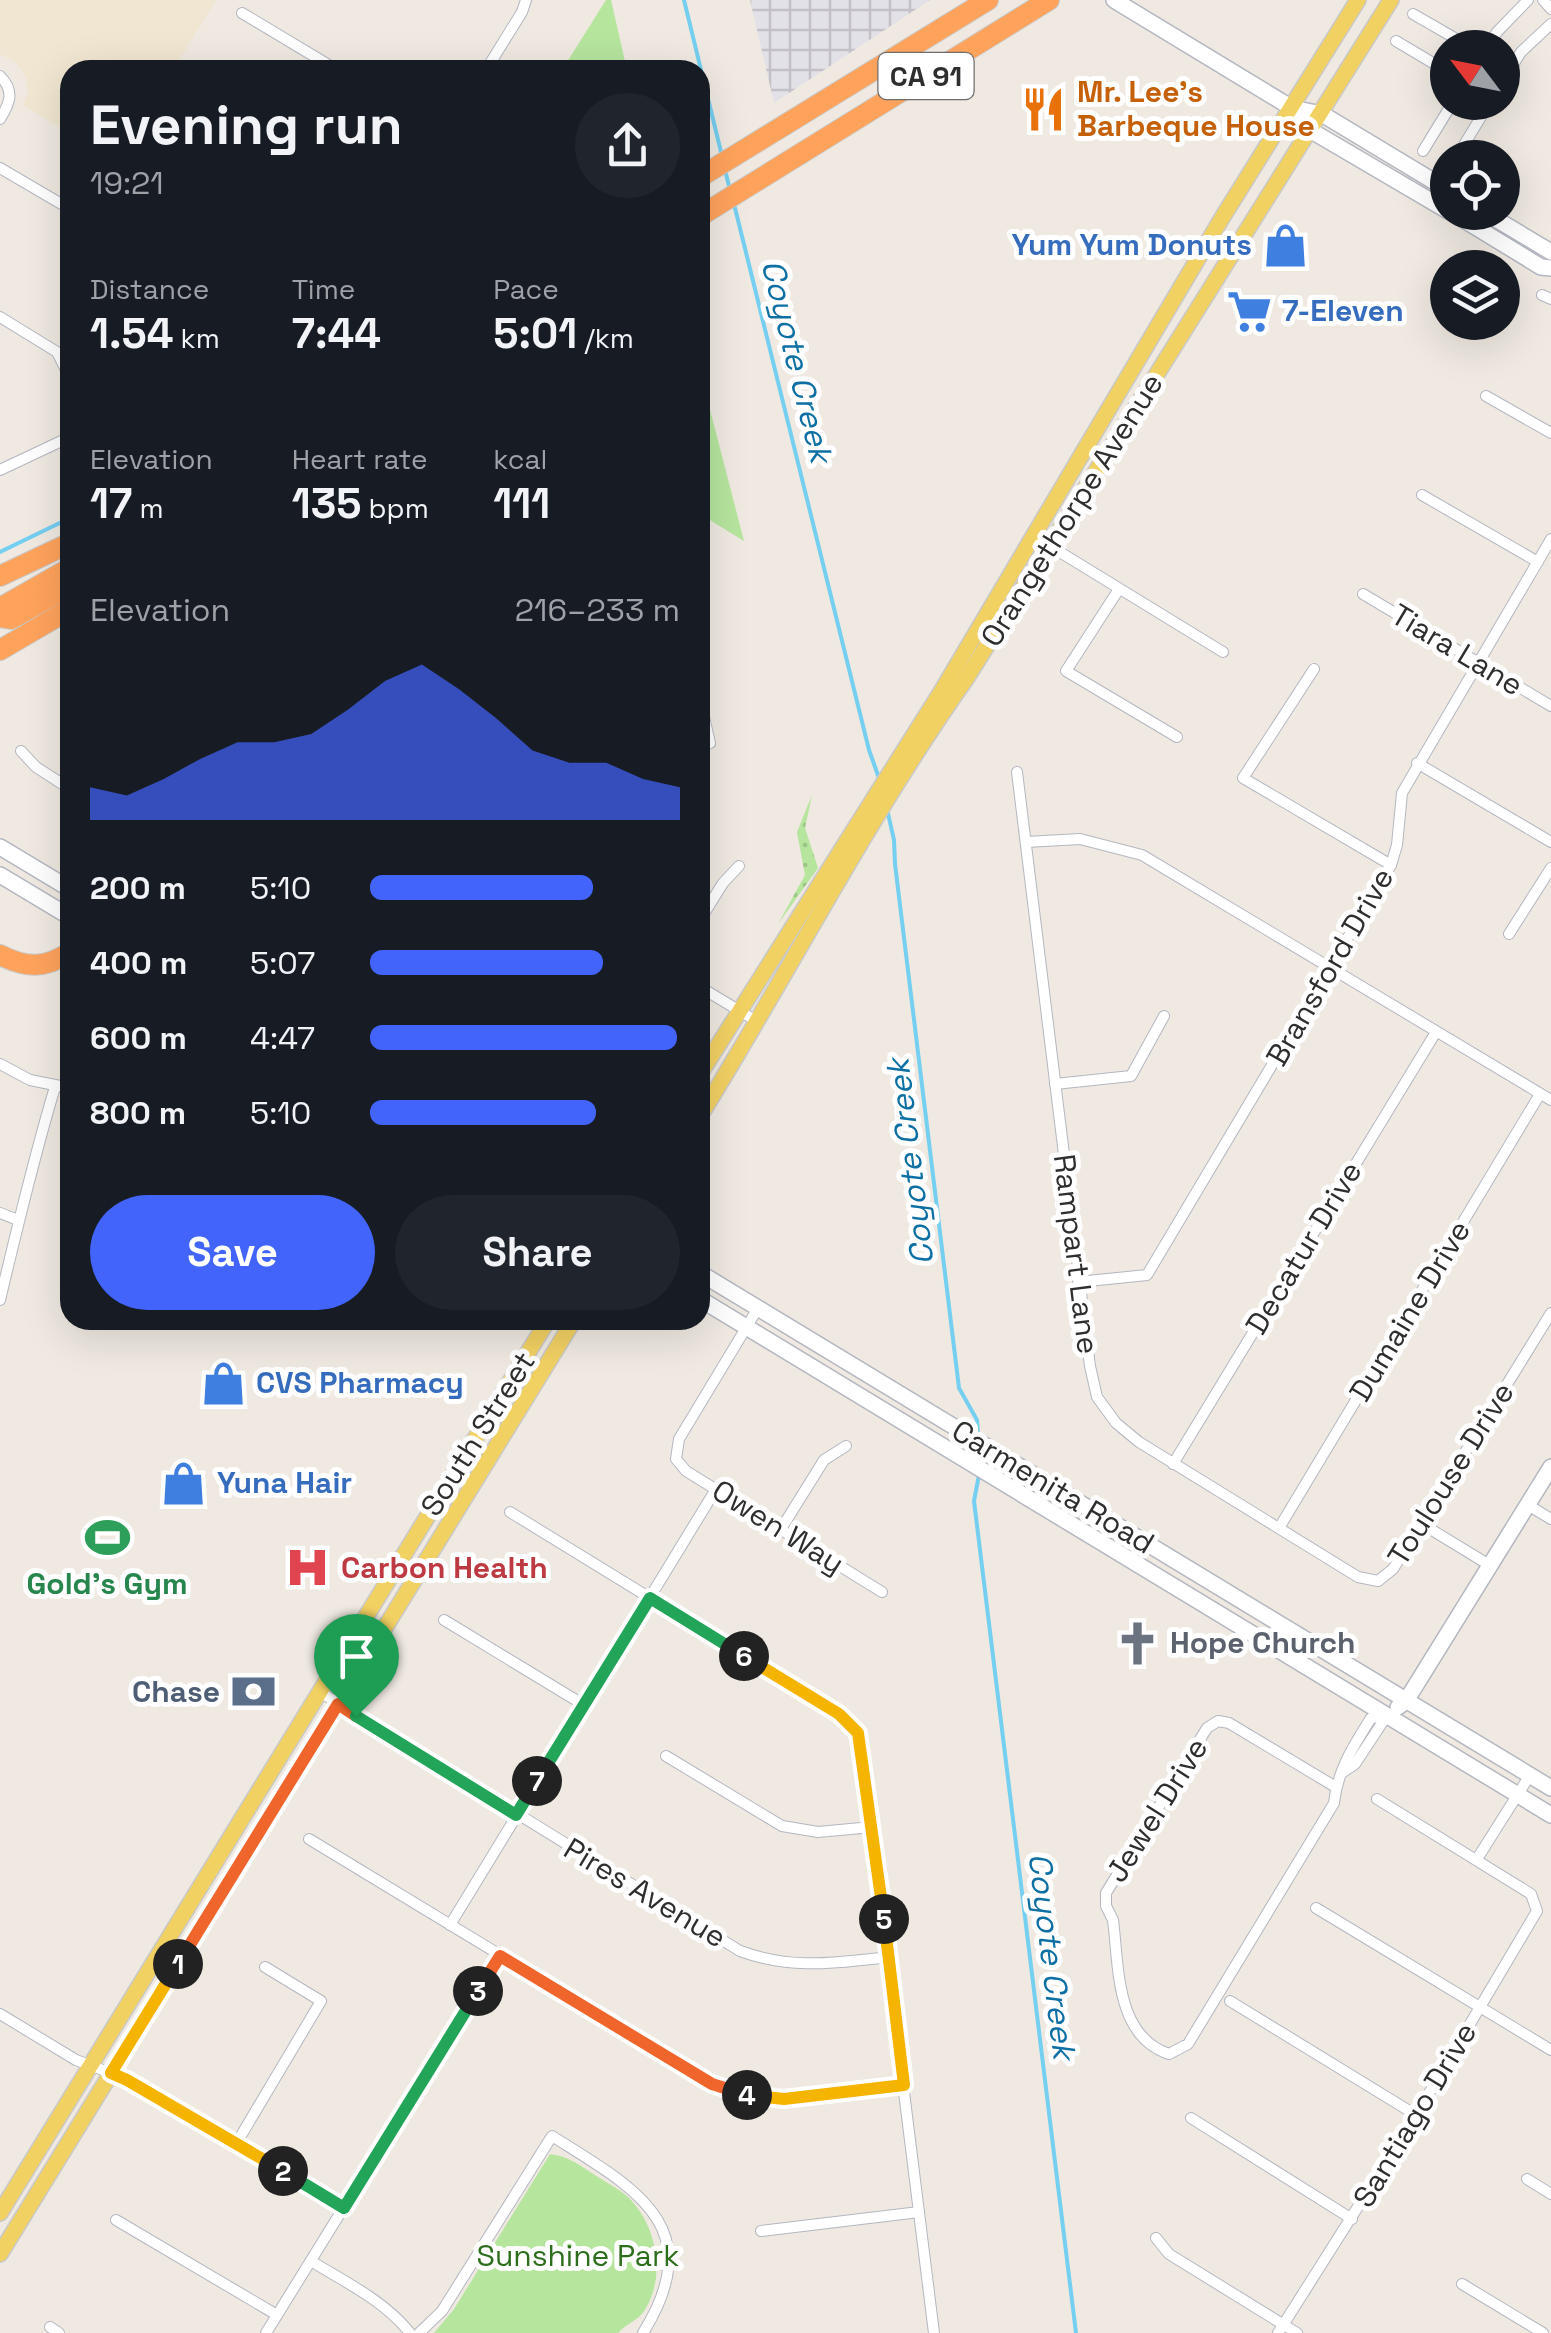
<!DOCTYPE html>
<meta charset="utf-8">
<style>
:root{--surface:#171b24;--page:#20242c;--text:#f1f3f6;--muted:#9ea1a6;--accent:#4264fb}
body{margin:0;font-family:"Space Grotesk",sans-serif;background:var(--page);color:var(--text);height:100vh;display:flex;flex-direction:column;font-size:38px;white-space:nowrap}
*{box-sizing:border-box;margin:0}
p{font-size:32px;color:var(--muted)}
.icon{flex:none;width:55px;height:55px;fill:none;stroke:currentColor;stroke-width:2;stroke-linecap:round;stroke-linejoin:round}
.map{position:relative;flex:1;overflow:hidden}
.panel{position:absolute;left:60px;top:60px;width:650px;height:1270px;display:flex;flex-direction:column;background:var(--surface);border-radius:30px;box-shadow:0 10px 40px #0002}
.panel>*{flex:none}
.needle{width:65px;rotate:302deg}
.fabs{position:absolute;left:1430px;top:30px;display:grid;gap:20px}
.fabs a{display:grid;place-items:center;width:90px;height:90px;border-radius:50%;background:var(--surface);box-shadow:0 10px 40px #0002;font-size:50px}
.pin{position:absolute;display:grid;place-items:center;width:85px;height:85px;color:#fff;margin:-102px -42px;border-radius:50% 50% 50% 0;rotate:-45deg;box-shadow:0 0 10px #0007}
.pin .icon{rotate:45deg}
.km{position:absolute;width:50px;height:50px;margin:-25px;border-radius:50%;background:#222;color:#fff;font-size:28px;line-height:50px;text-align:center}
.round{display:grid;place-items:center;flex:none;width:105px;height:105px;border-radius:52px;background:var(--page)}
.head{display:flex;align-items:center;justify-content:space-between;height:170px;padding:0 30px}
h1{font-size:55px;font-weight:600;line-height:75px}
.figures{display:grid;grid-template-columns:repeat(3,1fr);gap:15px;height:170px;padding:10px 30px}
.figures div{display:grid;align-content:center}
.figures b{font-size:42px;font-weight:600}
.figures small{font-size:28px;font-weight:400}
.figures p{font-size:28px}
.chart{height:280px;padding:20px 30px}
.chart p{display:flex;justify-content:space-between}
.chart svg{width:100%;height:180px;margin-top:10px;fill:var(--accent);opacity:.7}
.button{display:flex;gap:20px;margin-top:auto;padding:20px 30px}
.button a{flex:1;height:115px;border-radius:60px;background:var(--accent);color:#fff;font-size:40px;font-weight:600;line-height:115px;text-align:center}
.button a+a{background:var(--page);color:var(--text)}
ul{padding:0 30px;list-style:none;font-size:32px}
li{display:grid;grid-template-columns:160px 120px 1fr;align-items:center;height:75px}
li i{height:25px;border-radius:12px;background:var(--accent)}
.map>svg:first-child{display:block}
.industrial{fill:url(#industrial-grid)}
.education{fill:#f0e6d1}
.grass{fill:url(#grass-dots)}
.park{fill:#b6e59e}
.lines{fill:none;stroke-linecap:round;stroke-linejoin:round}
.stream{stroke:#75cff0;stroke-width:4}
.street-casing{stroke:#b4b7c1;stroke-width:12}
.secondary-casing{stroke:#b4b7c1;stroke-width:18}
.primary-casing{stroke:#c9c9c9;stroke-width:18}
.highway-casing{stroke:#c9c9c9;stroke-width:22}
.street{stroke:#fff;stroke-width:10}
.secondary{stroke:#fff;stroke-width:15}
.primary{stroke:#f2d163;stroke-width:15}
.highway{stroke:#ffa35c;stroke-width:20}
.split-1-casing{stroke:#fff;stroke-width:20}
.split-2-casing{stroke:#fff;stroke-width:20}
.split-3-casing{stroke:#fff;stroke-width:20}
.split-4-casing{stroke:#fff;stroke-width:20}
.split-5-casing{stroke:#fff;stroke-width:20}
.split-6-casing{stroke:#fff;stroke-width:20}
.split-7-casing{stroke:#fff;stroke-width:20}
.split-8-casing{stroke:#fff;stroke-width:20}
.split-1{stroke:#f0652b;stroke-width:12}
.split-2{stroke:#f5b400;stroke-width:12}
.split-3{stroke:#22a559;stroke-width:12}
.split-4{stroke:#f0652b;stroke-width:12}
.split-5{stroke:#f5b400;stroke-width:12}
.split-6{stroke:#f5b400;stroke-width:12}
.split-7{stroke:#22a559;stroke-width:12}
.split-8{stroke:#22a559;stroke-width:12}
.labels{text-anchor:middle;stroke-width:10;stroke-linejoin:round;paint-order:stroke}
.shield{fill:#fff;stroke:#6d6d6d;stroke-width:2.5}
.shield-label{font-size:28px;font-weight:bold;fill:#2e2e2e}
.food-label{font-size:30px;font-weight:bold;fill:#c56008;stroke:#fff;text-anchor:start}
.shop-label{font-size:30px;font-weight:bold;fill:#366cbe;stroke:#fff;text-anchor:start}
.street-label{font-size:30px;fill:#2e2e2e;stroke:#fff}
.health-label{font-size:30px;font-weight:bold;fill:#be3a42;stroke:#fff;text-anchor:start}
.leisure-label{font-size:30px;font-weight:bold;fill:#27864d;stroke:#fff}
.worship-label{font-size:30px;font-weight:bold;fill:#5b616d;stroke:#fff;text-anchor:start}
.service-label{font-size:30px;font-weight:bold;fill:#4e5e75;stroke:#fff;text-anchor:end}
.park-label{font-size:30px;fill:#2c6e1b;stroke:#fff}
.water-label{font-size:32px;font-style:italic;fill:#0d6fa3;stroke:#fff}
</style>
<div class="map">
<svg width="1551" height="2333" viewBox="0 0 1551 2333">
<defs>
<pattern id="industrial-grid" width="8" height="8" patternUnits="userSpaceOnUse" patternTransform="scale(2.5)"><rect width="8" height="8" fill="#e3e1e8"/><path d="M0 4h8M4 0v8" fill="none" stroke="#c3c1c7"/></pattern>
<pattern id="grass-dots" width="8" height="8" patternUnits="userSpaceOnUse" patternTransform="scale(2.5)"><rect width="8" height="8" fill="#b6e59e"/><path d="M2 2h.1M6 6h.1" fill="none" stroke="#9dc588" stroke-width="1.8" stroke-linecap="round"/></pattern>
</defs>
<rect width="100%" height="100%" fill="#efe9e1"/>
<!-- industrial -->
<path class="industrial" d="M 750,0 L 930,0 L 774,103 Z"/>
<!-- education -->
<path class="education" d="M 0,0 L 216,0 L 173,70 L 70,70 L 70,134 L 23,105 L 28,91 L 25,75 L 15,62 L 0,54 Z"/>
<!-- grass -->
<path class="grass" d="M 812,795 L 805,828 L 818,868 L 778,924 L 805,875 L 797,832 Z"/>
<!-- park -->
<g class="park">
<path d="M 606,0 L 611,0 L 627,70 L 562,70 Z"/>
<path d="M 700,371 L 744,541 L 700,514 Z"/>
<path d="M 550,2154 C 569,2156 582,2167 598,2177 C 609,2184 621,2190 630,2199 C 656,2226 666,2274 646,2308 C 640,2320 627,2323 618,2333 L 434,2333 L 454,2309 Z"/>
</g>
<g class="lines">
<!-- stream -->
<g class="stream">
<path d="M 684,0 L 722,156"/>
<path d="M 725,170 L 730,190"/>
<path d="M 734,204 L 869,750 L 880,781"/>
<path d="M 0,552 L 70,518"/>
<path d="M 887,809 L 894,840 L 895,864 L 959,1388 L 977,1420 L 978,1435"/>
<path d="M 979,1475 L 974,1501 L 1076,2333"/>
</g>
<defs>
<g id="street">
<path d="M 1543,0 L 1551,9"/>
<path d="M 242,13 L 337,70"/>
<path d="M 1413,14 L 1472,48"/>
<path d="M 1396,41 L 1448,72"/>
<path d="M 1487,48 L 1497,32 L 1528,0"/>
<path d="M 486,70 L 522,12 L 526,0"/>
<path d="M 0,76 C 15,91 10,103 0,119"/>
<path d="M 1502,83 L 1521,52 L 1551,24"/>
<path d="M 1423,151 L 1453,102"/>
<path d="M 1456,158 L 1490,102"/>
<path d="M 0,168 L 70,209"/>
<path d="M 1542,295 L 1551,299"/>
<path d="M 0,317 L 57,352 L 70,378"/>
<path d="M 1486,396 L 1551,433"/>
<path d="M 0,470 L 70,437"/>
<path d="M 1422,495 L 1538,562"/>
<path d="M 1032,535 L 1223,652"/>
<path d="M 1119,589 L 1066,671 L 1177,737"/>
<path d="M 1363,594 L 1551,706"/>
<path d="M 1314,669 L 1243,778 L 1391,865"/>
<path d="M 700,700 L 710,743 L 700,747"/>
<path d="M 21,751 L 36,767 L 70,789"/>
<path d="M 1417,763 L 1551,842"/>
<path d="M 1017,772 L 1090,1366 L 1097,1397 L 1116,1423 L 1139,1442 L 1358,1577 L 1378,1581 L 1393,1569 L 1551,1313"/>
<path d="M 1026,842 L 1080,839 L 1142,855 L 1551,1100"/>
<path d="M 700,920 L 723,883 L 739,866"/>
<path d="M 1509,934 L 1551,868"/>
<path d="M 700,987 L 758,1022"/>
<path d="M 0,1064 L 30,1080 L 70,1088"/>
<path d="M 1055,1084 L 1131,1076 L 1164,1016"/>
<path d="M 0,1213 L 18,1220"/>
<path d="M 1078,1282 L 1147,1275 L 1391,865 L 1397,845 L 1402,793 L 1551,539"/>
<path d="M 0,1300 C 17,1228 34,1157 55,1087"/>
<path d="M 758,1308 L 679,1439 L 676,1459 L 686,1471 L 882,1592"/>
<path d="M 1173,1464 L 1436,1032"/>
<path d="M 1528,1505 L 1551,1519"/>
<path d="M 510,1512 L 839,1714 L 854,1727 L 860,1739 L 934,2333"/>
<path d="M 1422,1524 L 1491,1566"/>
<path d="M 1279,1528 L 1540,1094"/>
<path d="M 781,1529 L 824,1460 L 846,1446"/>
<path d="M 444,1620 L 584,1705"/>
<path d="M 320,1692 L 740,1951 C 793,1970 833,1963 889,1957"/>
<path d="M 666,1756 L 782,1826 L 818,1832 L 872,1827"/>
<path d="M 1343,1772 L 1355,1764 L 1386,1717"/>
<path d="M 1334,1786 L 1229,1723 L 1218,1721 L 1207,1728 L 1106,1893 L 1106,1906 L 1113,1920 C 1119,1966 1115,2036 1169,2054 L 1188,2044 L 1334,1803 C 1337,1771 1354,1745 1371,1718 L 1386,1716"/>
<path d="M 309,1839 L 713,2084 L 749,2096 L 783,2099 L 904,2085"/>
<path d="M 1477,1859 L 1530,1775"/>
<path d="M 1316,1908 L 1551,2050"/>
<path d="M 450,1925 L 716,1489"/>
<path d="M 1230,2001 L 1416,2115"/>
<path d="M 0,2014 L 76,2060 L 127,2079 L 344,2207"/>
<path d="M 1191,2118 L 1352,2219"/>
<path d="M 236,2144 L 321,2001 L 265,1967"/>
<path d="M 1527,2179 L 1551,2194"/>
<path d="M 116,2220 L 277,2315"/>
<path d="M 761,2231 L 919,2212"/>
<path d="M 1156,2238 L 1169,2254 L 1297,2333"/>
<path d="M 311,2261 C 345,2282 385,2301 410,2333"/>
<path d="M 1462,2284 L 1543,2333"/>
<path d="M 50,2327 L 59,2333"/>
<path d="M 266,2333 L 500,1955"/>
<path d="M 419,2333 L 442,2311 L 552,2136 C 634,2188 710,2225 643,2333"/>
<path d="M 1278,2333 L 1416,2115 L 1537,1911 L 1531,1894 L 1377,1799"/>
</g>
<g id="secondary">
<path d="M 1114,0 L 1292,108 L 1310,130 L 1448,211"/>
<path d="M 1292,108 L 1322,114 L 1448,190"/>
<path d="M 1451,212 L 1541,267 L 1551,268"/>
<path d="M 1484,212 L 1551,252"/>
<path d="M 0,847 L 70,889"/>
<path d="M 0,875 L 70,917"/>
<path d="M 700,1273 L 1551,1788"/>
<path d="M 700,1299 L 1551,1815"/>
<path d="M 1398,1707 L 1406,1701 L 1551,1467"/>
</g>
<g id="primary">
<path d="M 700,1074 L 941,692 L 1222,218 L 1358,0"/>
<path d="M 700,1116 C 790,971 867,819 966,679 L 1391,0"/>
<path d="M 0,2213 L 548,1320"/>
<path d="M 0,2254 L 574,1320"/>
</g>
<g id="highway">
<path d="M 700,177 L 988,0"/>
<path d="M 700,216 L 1049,0"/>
<path d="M 0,576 L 70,543"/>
<path d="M 0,608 L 70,568"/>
<path d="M 0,617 L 11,619 L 70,586"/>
<path d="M 0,650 L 70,609"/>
<path d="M 0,955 C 26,968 45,969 70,952"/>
</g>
</defs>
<!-- street casing -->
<use href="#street" class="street-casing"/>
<!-- secondary casing -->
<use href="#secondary" class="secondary-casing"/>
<!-- primary casing -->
<use href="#primary" class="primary-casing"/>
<!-- highway casing -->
<use href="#highway" class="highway-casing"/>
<!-- street -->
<use href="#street" class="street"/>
<!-- secondary -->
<use href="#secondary" class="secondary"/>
<!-- primary -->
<use href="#primary" class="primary"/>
<!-- highway -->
<use href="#highway" class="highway"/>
</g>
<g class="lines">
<defs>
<path id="split-1" d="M 178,1964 L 338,1704 L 356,1716"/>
<path id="split-2" d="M 178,1964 L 111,2073 L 127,2080 L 283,2171"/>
<path id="split-3" d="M 283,2171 L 344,2208 L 478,1991"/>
<path id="split-4" d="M 478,1991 L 500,1956 L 712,2084 L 747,2095"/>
<path id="split-5" d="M 747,2095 L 784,2099 L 904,2085 L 884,1919"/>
<path id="split-6" d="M 744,1656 L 839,1714 L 858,1733 L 884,1919"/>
<path id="split-7" d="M 537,1781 L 650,1598 L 744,1656"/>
<path id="split-8" d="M 356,1716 L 516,1815 L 537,1781"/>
</defs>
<!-- split-1 casing -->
<use href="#split-1" class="split-1-casing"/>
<!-- split-2 casing -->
<use href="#split-2" class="split-2-casing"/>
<!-- split-3 casing -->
<use href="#split-3" class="split-3-casing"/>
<!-- split-4 casing -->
<use href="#split-4" class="split-4-casing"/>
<!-- split-5 casing -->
<use href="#split-5" class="split-5-casing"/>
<!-- split-6 casing -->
<use href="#split-6" class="split-6-casing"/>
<!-- split-7 casing -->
<use href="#split-7" class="split-7-casing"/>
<!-- split-8 casing -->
<use href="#split-8" class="split-8-casing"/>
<!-- split-1 -->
<use href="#split-1" class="split-1"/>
<!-- split-2 -->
<use href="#split-2" class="split-2"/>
<!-- split-3 -->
<use href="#split-3" class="split-3"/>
<!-- split-4 -->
<use href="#split-4" class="split-4"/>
<!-- split-5 -->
<use href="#split-5" class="split-5"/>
<!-- split-6 -->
<use href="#split-6" class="split-6"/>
<!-- split-7 -->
<use href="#split-7" class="split-7"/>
<!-- split-8 -->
<use href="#split-8" class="split-8"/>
</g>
<!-- icons -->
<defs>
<symbol id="restaurant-bare" viewBox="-9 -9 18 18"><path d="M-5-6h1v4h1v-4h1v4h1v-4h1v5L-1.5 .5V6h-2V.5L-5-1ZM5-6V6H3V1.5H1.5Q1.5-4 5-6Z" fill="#e8710a" stroke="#fff" stroke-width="2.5" paint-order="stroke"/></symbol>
<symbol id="shop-bare" viewBox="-9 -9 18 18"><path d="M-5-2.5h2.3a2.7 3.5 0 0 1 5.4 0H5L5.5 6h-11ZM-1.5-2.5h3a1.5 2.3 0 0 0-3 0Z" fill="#3f7fe0" stroke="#fff" stroke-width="2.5" paint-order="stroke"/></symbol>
<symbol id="supermarket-bare" viewBox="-9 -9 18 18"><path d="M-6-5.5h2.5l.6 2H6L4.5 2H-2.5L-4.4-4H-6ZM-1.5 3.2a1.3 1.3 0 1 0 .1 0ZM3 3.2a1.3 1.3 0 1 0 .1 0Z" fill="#3f7fe0" stroke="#fff" stroke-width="2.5" paint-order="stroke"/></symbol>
<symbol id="stadium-bare" viewBox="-9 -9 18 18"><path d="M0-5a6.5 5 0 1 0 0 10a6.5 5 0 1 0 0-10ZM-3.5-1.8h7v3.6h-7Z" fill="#2e9e5b" stroke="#fff" stroke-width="2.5" paint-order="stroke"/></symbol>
<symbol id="hospital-bare" viewBox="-9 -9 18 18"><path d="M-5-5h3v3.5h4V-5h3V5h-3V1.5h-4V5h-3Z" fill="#e0444e" stroke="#fff" stroke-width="2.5" paint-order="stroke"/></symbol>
<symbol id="church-bare" viewBox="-9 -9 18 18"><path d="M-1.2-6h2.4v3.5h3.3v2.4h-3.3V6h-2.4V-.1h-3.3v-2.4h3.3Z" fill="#6b7280" stroke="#fff" stroke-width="2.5" paint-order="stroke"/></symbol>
<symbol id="bank-bare" viewBox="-9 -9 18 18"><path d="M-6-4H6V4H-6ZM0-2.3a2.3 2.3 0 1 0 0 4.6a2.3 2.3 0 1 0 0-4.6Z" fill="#5c6f8a" stroke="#fff" stroke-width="2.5" paint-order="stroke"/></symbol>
</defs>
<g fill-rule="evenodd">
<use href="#restaurant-bare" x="1012" y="78" width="63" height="63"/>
<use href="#shop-bare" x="1254" y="214" width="63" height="63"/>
<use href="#supermarket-bare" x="1218" y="280" width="63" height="63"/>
<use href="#shop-bare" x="192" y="1352" width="63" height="63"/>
<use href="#shop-bare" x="152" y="1452" width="63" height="63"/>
<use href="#stadium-bare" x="76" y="1506" width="63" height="63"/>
<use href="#hospital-bare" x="276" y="1536" width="63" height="63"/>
<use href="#church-bare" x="1106" y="1612" width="63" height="63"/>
<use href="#bank-bare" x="222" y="1660" width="63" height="63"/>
</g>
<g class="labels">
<!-- shield labels -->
<rect class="shield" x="878.5" y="53" width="95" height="46" rx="8"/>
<g class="shield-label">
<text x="926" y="86">CA 91</text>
</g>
<!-- food labels -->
<g class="food-label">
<text x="1077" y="102">Mr. Lee's<tspan x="1077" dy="34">Barbeque House</tspan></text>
</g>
<!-- shop labels -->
<g class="shop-label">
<text x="1252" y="255" text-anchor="end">Yum Yum Donuts</text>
<text x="1282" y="321">7-Eleven</text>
<text x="256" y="1393">CVS Pharmacy</text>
<text x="217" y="1493">Yuna Hair</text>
</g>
<!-- street labels -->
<g class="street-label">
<text transform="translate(1072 510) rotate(-58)" y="10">Orangethorpe Avenue</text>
<text transform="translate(1457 650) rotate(31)" y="10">Tiara Lane</text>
<text transform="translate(1330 967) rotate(-60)" y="10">Bransford Drive</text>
<text transform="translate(1304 1248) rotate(-59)" y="10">Decatur Drive</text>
<text transform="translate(1076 1254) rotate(83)" y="10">Rampart Lane</text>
<text transform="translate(1410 1311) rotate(-59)" y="10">Dumaine Drive</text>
<text transform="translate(478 1434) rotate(-58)" y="10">South Street</text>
<text transform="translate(1451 1474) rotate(-58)" y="10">Toulouse Drive</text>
<text transform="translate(1053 1487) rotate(31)" y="10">Carmenita Road</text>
<text transform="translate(778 1527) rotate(32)" y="10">Owen Way</text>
<text transform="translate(1157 1810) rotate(-58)" y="10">Jewel Drive</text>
<text transform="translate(645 1893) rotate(31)" y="10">Pires Avenue</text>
<text transform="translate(1415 2115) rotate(-59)" y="10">Santiago Drive</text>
</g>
<!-- health labels -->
<g class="health-label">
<text x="341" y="1578">Carbon Health</text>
</g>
<!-- leisure labels -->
<g class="leisure-label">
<text x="107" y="1594">Gold's Gym</text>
</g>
<!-- worship labels -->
<g class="worship-label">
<text x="1170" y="1653">Hope Church</text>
</g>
<!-- service labels -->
<g class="service-label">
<text x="220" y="1702">Chase</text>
</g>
<!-- park labels -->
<g class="park-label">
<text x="578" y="2266">Sunshine Park</text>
</g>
<!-- water labels -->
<g class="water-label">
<text transform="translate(797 361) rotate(76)" y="11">Coyote Creek</text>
<text transform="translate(910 1162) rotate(-97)" y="11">Coyote Creek</text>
<text transform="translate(1052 1956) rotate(83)" y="11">Coyote Creek</text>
</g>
</g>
</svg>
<div class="fabs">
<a><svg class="needle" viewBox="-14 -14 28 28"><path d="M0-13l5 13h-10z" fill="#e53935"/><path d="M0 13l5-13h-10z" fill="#9ea1a6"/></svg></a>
<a><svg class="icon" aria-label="locate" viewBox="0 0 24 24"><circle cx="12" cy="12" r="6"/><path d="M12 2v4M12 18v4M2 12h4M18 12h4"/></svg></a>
<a><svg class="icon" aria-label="layers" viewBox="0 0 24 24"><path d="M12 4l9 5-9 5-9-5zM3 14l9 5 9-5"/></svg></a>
</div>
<div class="pin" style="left:356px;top:1716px;background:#1e9e55"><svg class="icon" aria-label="arrive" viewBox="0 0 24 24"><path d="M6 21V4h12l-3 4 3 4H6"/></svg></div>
<b class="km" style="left:178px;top:1964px">1</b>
<b class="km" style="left:283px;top:2171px">2</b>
<b class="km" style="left:478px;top:1991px">3</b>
<b class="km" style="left:747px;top:2095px">4</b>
<b class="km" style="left:884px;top:1919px">5</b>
<b class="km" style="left:744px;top:1656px">6</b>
<b class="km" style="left:537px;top:1781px">7</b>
<section class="panel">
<div class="head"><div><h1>Evening run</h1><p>19:21</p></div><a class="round"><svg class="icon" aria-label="share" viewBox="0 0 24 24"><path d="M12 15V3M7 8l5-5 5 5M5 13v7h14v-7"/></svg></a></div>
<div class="figures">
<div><p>Distance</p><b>1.54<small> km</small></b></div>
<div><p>Time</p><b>7:44</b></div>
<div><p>Pace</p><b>5:01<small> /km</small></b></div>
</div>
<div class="figures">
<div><p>Elevation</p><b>17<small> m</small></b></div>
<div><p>Heart rate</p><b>135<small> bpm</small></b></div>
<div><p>kcal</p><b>111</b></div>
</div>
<div class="chart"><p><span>Elevation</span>216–233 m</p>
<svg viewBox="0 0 160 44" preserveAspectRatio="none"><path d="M0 44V36L10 38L20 34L30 29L40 25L50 25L60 23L70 17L80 10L90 6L100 12L110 19L120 27L130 30L140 30L150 34L160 36V44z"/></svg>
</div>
<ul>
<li><b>200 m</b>5:10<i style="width:72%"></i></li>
<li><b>400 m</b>5:07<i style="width:75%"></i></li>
<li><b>600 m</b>4:47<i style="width:99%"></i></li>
<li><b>800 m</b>5:10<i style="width:73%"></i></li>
</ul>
<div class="button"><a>Save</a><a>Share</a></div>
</section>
</div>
